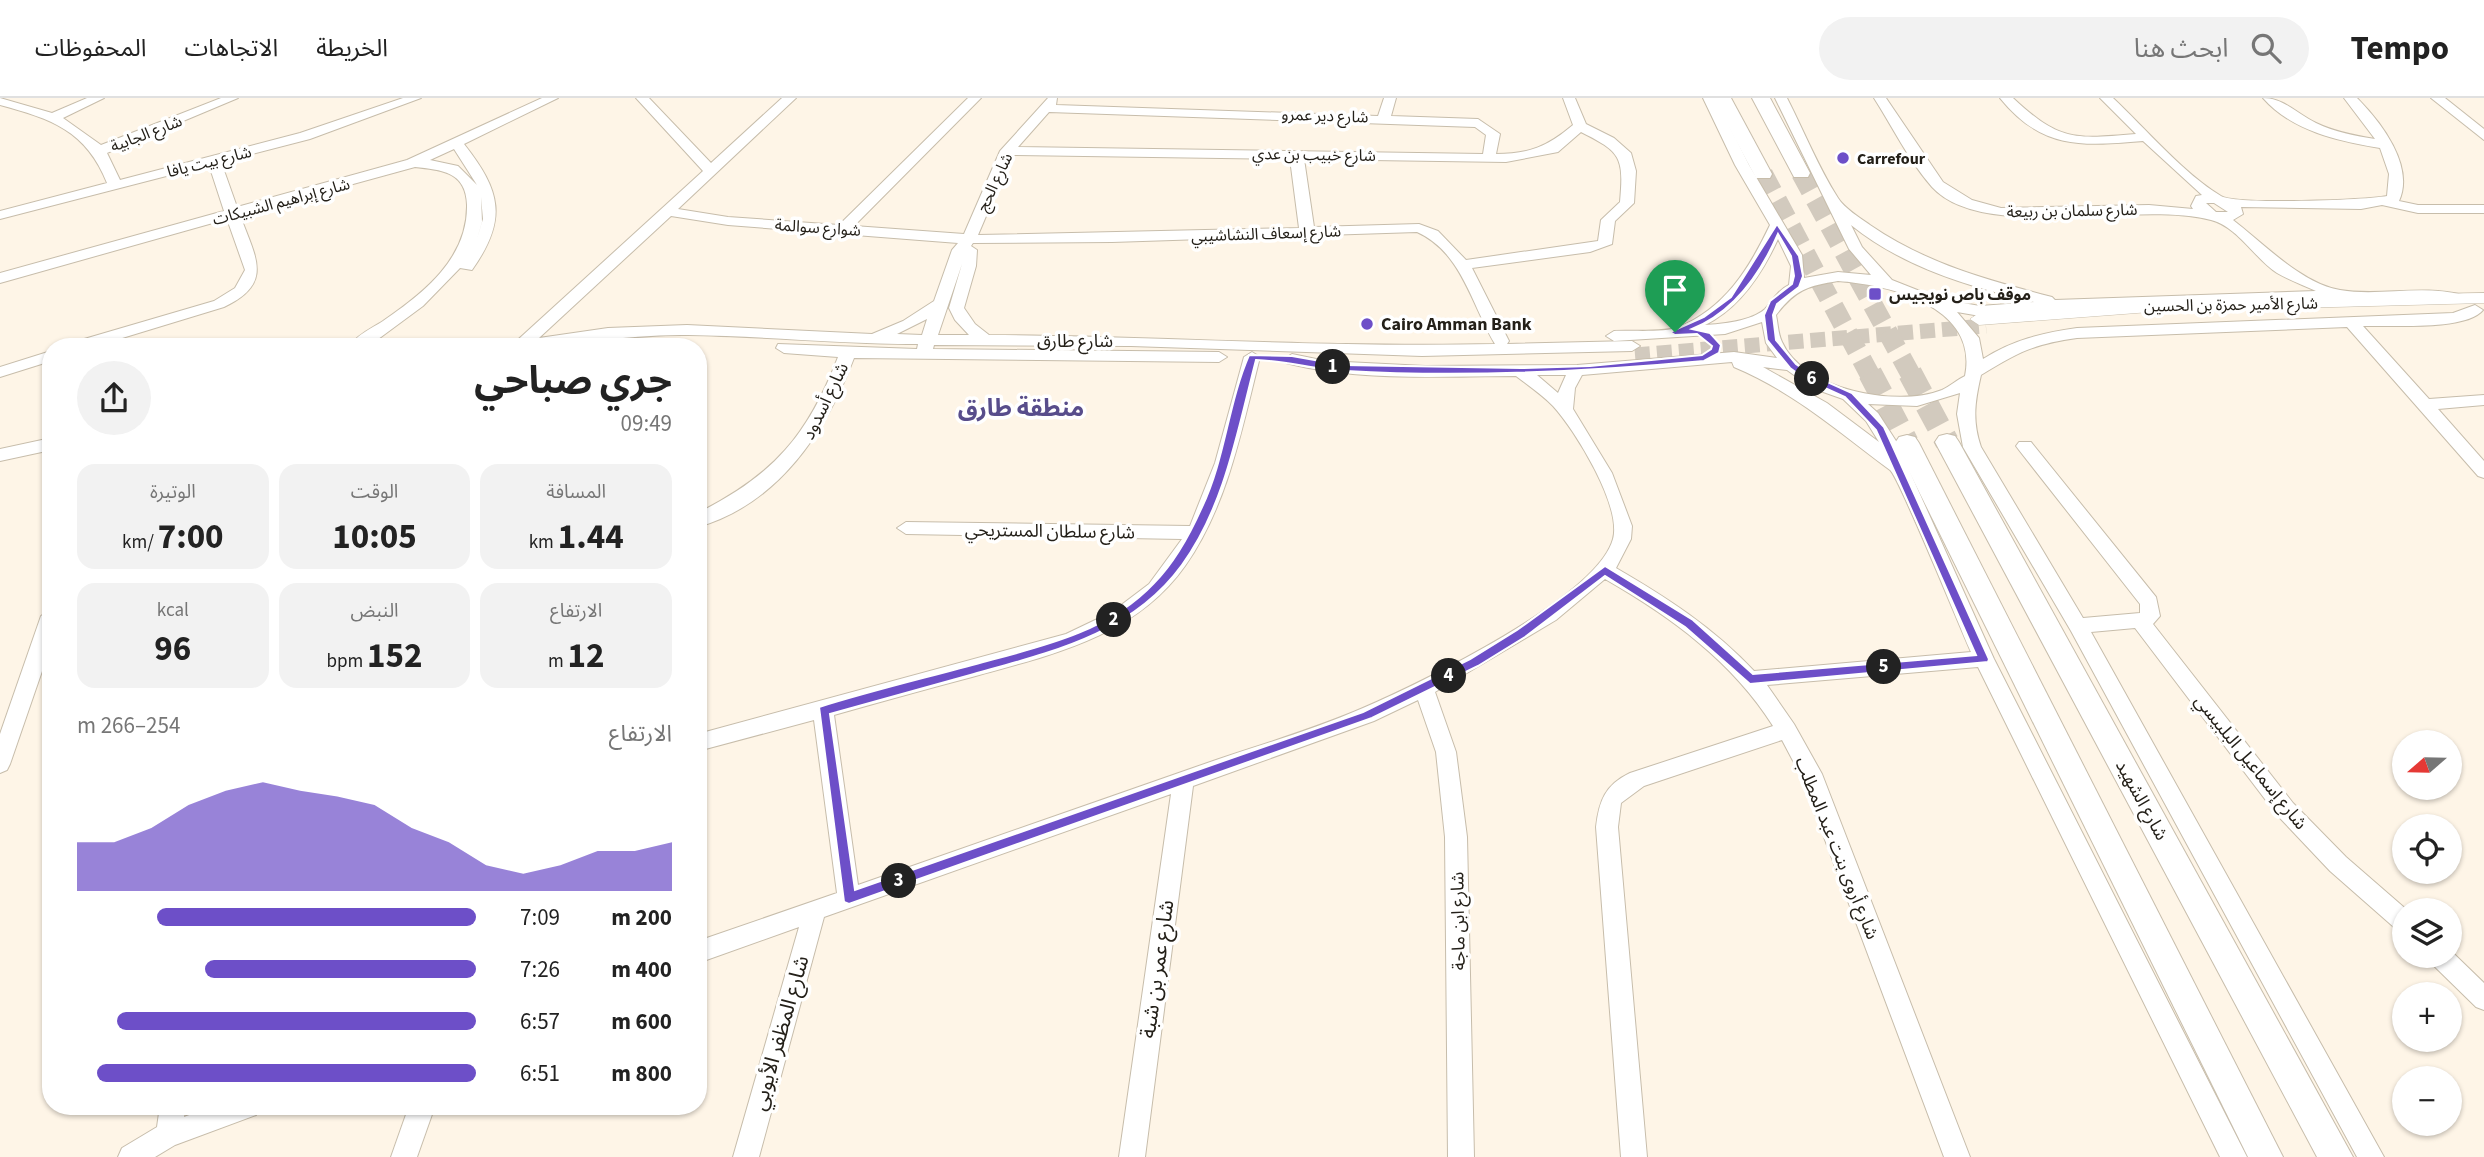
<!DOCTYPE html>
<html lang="ar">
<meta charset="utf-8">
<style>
:root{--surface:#fff;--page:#f2f2f2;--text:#222;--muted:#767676;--line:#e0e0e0;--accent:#6d4fc8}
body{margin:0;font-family:"Source Sans 3","Noto Sans Arabic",sans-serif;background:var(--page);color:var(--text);direction:rtl;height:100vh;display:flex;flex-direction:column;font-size:26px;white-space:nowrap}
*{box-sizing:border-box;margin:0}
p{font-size:23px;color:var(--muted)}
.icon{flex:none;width:38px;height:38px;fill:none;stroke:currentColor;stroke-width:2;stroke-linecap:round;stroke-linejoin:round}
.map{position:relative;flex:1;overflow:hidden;direction:ltr}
.details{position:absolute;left:42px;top:240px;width:665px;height:777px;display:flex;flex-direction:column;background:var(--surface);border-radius:28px;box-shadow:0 2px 5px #0004;direction:rtl}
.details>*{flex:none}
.needle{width:46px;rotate:250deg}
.fabs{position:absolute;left:2392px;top:632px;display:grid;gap:14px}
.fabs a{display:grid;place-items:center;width:70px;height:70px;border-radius:50%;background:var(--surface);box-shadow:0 2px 5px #0004;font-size:35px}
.pin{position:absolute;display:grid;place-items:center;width:60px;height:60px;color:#fff;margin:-72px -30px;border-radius:50% 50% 50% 0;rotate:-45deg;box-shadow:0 0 7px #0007}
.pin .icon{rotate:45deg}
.km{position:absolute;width:35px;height:35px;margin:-18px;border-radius:50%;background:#222;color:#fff;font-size:19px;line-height:35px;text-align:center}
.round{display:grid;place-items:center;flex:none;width:74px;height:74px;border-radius:37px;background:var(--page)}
.overview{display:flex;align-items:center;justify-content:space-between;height:119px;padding:0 35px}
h1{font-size:38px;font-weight:700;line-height:52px}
.figures{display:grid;grid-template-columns:repeat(3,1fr);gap:10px;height:119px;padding:7px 35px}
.figures div{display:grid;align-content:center;border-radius:18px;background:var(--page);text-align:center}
.figures b{font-size:35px;font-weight:700}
.figures small{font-size:19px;font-weight:400}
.figures p{font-size:19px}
.chart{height:196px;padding:14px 35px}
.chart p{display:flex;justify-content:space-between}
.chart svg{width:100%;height:126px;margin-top:7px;fill:var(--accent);opacity:.7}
ul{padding:0 35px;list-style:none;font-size:23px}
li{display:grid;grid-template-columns:112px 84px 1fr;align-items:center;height:52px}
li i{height:18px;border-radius:9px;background:var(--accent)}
header{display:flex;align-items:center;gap:42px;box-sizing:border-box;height:98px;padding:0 35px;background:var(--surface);border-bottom:2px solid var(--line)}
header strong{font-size:33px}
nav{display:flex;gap:38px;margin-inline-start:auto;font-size:24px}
.search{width:490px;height:63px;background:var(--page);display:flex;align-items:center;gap:18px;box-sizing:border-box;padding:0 24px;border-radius:38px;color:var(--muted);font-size:26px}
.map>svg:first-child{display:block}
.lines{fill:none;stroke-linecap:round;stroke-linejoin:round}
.minor-tunnel{stroke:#d2cabe;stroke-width:15;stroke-dasharray:15 7;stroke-linecap:butt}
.highway-tunnel-far1{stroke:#d2cabe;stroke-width:20;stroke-dasharray:20 10;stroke-linecap:butt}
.highway-tunnel{stroke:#d2cabe;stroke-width:24;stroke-dasharray:24 12;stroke-linecap:butt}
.minor-casing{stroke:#c7bdab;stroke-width:2}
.major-casing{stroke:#c7bdab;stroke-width:1}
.highway-casing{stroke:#c7bdab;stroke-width:2}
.minor{fill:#fff;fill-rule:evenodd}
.major{fill:#fff;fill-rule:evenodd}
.highway{fill:#fff;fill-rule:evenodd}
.route{fill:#6d4fc8;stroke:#fff;stroke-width:2;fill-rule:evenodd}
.poi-dot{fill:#6d4fc8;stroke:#fff;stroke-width:2.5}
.labels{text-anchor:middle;stroke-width:7;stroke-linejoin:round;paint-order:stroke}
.far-street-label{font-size:16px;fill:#242019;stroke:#fff}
.far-poi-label{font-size:16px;font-weight:bold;fill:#242019;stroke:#fff;text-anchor:start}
.poi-label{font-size:18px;font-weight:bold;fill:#242019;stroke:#fff;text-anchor:start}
.street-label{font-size:18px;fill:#242019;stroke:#fff}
.near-street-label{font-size:21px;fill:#242019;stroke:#fff}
.district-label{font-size:24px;font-weight:bold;fill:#584d8b;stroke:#fff}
</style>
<header>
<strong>Tempo</strong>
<div class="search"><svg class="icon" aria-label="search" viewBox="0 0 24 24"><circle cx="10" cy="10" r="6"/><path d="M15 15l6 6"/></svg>ابحث هنا</div>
<nav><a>الخريطة</a><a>الاتجاهات</a><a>المحفوظات</a></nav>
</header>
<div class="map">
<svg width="2484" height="1059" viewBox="0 0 2484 1059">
<rect width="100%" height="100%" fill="#fef5e7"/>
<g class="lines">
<!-- minor-tunnel -->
<path class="minor-tunnel" d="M 1635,257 L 1986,228"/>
<!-- highway-tunnel-far1 -->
<g class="highway-tunnel-far1">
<path d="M 1801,75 L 1911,277"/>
<path d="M 1763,76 L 1870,277"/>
</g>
<!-- highway-tunnel -->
<g class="highway-tunnel">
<path d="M 1870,275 L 1907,345"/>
<path d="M 1910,275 L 1947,344"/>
</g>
<defs>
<g id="minor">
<path d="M 0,0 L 52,15 L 87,0 L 104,0 L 63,20 L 101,47 L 221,0 L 238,0 L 107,55 L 120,82 L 300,35 L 403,0 L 421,0 L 310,41 L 221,64 L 237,109 L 407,62 L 542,0 L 558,0 L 464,46 C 501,93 508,121 472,172 L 460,170 L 423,208 L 381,239 L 367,248 L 349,248 C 357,237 372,230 383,223 C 424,195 468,160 467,107 C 466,73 441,72 415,69 L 240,117 C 255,159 275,185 224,209 L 96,248 L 72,248 L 74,244 L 214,203 L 235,190 L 245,172 L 227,121 L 0,185 L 0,175 L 224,113 L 209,67 L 0,121 L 0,113 L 107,85 C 86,32 51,21 0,7 ZM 454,51 L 477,87 L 458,68 L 430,62 ZM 481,99 L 483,121 L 476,144 L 482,124 Z"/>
<path d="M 636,0 L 649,0 L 711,65 L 782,0 L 796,0 L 678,111 L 728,119 L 839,127 L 968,0 L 981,0 L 854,128 L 964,136 L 1000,53 L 1048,0 L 1057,0 L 1056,7 L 1378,18 L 1384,0 L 1396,0 L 1391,18 L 1478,21 L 1500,36 L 1496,56 C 1530,56 1548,48 1573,27 L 1563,0 L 1575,0 L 1586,26 L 1614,40 L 1631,55 L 1636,73 L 1634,105 L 1615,123 L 1612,146 L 1590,154 L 1472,170 L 1509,243 L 1507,246 L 1632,243 L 1640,248 L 1632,253 L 1422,258 L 1131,248 L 934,247 L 933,251 L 1219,254 L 1227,259 L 1219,264 L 854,260 C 826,334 778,406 698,429 L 698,415 C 774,377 808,337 838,259 L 784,255 L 776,250 L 778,246 L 917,251 L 918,246 C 841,246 765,238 688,237 C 628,236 570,248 511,248 L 703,73 ZM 1049,14 L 1475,29 L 1486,37 L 1483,56 L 1018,49 ZM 1581,34 C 1621,54 1624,59 1620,104 L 1601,122 L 1598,143 L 1466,162 L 1438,133 L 1419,126 L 1314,129 L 1304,61 L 1506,64 L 1558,54 ZM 1012,57 L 1290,61 L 1299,130 L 978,137 ZM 671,118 L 728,127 L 958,145 L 952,152 L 934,203 L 903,223 L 872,236 L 687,227 L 608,230 L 539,240 ZM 1417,134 C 1462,154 1472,208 1495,246 C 1327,250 1158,238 989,237 L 975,226 L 964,210 L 976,168 L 977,152 L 971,148 L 973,145 L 1112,144 ZM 962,166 L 949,210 L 955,222 L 969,237 L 938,237 ZM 927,221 L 922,237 L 897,236 Z"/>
<path d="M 1703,0 L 1715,0 L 1749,67 L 1802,157 L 1804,180 L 1838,174 L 1871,177 L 1849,151 L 1775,0 L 1787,0 C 1804,33 1818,69 1838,100 C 1844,110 1860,120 1870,127 C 1927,166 1987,182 2052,199 L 2055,202 L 2316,193 C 2303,187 2289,182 2277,175 C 2255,161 2238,129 2211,122 C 2138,102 1983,145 1932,89 C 1909,63 1892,28 1874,0 L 1886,0 L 1943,84 L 1972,102 L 2001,110 L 2149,107 L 2193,111 L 2191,108 L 2196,98 L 2202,97 L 2143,43 C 2082,48 2042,52 2000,0 L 2013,0 C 2060,44 2075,41 2136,36 L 2100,0 L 2113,0 C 2145,30 2184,76 2221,98 C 2236,107 2365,102 2387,98 L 2389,76 L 2380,50 C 2338,43 2292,33 2263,0 C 2284,0 2297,16 2316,25 C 2335,34 2355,38 2375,41 L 2344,0 L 2357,0 C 2381,24 2415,68 2399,103 L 2418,107 L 2484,107 L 2484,115 L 2418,115 L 2382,107 L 2361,111 L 2241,109 L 2243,116 L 2233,122 C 2263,145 2302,186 2340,192 C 2379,199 2421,186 2463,197 L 2463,203 L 2337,202 L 2087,209 L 1980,218 L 1957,214 L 1979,240 L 1983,261 C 2013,242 2042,235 2077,230 L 2453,215 L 2475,207 L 2483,212 C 2466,233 2391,227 2363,228 L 2429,301 L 2484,297 L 2484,307 L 2438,311 L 2484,363 L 2484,380 L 2478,378 L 2347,229 L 2077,240 C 2034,246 2018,254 1981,277 C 1975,303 1972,323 1981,349 L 2083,520 L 2140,515 L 2140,506 L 2019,352 L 2016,348 L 2019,344 L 2031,344 L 2156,499 L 2160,518 L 2153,526 L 2293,705 L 2346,759 L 2407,812 L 2404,834 L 2396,831 L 2330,773 L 2277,717 L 2135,530 L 2091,534 L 2384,1059 L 2357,1059 L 2071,533 L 1963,349 L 1957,316 L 1960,295 L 1917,308 L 1868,306 L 1878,315 L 1896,343 L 1994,561 L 2247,1059 L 2220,1059 L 1978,569 L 1767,587 L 1794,626 L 1822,676 L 1970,1059 L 1944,1059 L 1801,678 L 1782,642 L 1644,688 L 1621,705 L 1618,729 L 1647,1059 L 1621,1059 L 1596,729 C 1599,703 1605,687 1630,675 L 1773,628 C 1732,563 1671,519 1605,481 L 1556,522 L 1435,594 L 1456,654 L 1467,739 L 1474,1059 L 1448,1059 L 1445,739 L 1436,654 L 1418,602 L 1374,623 L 1193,688 L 1145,1059 L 1119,1059 L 1171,696 L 824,819 L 759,1059 L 733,1059 L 799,829 L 698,865 L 698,843 L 837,795 L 814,622 L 698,653 L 698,636 L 1066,536 L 1112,514 L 1149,486 L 1182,441 L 906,436 L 897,430 L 906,424 L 1190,428 L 1215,365 L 1244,259 L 1252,254 L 1260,259 C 1242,330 1228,407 1185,468 C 1135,539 1051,557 972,579 C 926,591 880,604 834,617 L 858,787 C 970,748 1081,709 1193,670 C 1249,650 1308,634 1363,610 C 1419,586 1597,500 1613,441 C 1622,408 1575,332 1553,308 C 1542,297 1529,288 1516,278 C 1441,278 1360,284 1286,265 L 1284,261 L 1292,256 L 1326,263 L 1425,268 L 1577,267 L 1734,254 L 1777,260 L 1766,245 L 1762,224 L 1725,236 L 1614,243 L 1606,238 L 1614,233 C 1630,232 1665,235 1679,229 C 1725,210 1749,171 1770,127 L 1735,67 ZM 2206,105 L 2214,105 L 2228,114 L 2216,114 ZM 1851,127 C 1903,169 1969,189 2034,204 L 1980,208 L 1940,201 L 1892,182 L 1862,149 ZM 1778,141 L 1791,168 L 1789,187 C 1777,193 1773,202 1765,211 C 1752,223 1722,226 1705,227 C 1740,210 1762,176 1778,141 ZM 1838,183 C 1890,187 1979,208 1965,278 C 1957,282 1950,288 1942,292 C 1897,310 1803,292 1782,244 C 1778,236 1778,226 1776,217 C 1795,192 1807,188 1838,183 ZM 1732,264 L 1734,269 C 1794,294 1840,335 1890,372 C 1899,379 1961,532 1971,554 L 1754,573 C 1714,530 1666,499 1616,470 L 1631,441 L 1632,428 L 1612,375 L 1573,311 L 1575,290 L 1582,277 ZM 1763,269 L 1787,272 L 1812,290 L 1843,301 L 1866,323 L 1879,344 L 1827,305 ZM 1537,277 L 1566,277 L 1558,295 Z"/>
<path d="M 2431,0 L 2445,0 L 2484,31 L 2484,42 Z"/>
<path d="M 51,253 L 51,263 L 0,279 L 0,269 Z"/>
<path d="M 51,340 L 51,352 L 0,363 L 0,351 Z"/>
<path d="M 51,511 L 51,547 L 10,666 L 7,672 L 0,675 L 0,636 L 41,518 Z"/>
<path d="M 2450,852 L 2484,885 L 2484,912 L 2476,909 L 2432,866 L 2429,858 L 2450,858 Z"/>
<path d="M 160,1008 L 186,1008 L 184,1019 L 213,1008 L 260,1008 L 256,1017 L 175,1047 L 155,1059 L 118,1059 L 122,1050 L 157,1029 Z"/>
<path d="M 409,1008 L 435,1008 L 417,1059 L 391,1059 Z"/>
</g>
<path id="major" d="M 2484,195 L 2484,205 L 2150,214 L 1979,227 L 1970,221 L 1979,215 L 2150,202 Z"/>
<g id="highway">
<path d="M 1713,0 L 1731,0 L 1772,76 L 1770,80 L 1756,80 Z"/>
<path d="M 1752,0 L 1770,0 L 1810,75 L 1808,79 L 1794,79 Z"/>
<path d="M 1947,336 L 1955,338 L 1959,344 L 2353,1059 L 2317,1059 L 1935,344 L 1939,338 Z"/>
<path d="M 1907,337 L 1915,339 L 1919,345 L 2283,1059 L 2248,1059 L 1895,345 L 1899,339 Z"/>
</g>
</defs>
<!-- minor casing -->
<use href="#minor" class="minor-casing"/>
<!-- major casing -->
<use href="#major" class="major-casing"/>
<!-- highway casing -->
<use href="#highway" class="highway-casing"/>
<!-- minor -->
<use href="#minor" class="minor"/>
<!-- major -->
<use href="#major" class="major"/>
<!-- highway -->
<use href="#highway" class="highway"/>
</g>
<!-- route -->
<path class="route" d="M 1777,126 L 1799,158 L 1803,178 L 1799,189 L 1777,206 L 1773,217 L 1776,242 L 1796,266 L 1812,277 L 1852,295 L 1884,329 L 1989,561 L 1988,564 L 1750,586 L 1685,529 L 1605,478 L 1525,539 L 1478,568 L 1372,620 L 849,806 L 844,804 L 819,609 C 873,592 929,579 983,564 C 1044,548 1109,533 1154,485 C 1175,464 1190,436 1202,409 C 1225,361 1228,305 1249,257 L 1292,258 L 1343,267 L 1521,270 L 1590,268 L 1702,257 L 1711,251 L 1712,248 L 1697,236 L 1675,237 L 1670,234 L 1704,219 L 1731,199 ZM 1778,136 L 1791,158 L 1794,178 L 1792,186 L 1770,203 L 1764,217 L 1767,242 L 1790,270 L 1805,281 L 1845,299 L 1876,332 L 1976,557 L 1753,576 L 1693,522 L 1605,468 L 1517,532 L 1470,561 L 1363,614 L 855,792 L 830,616 C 878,603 926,589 974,576 C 1052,554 1132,536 1182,467 C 1225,408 1238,331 1256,262 C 1287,263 1316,272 1346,273 C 1466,280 1585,274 1704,263 L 1719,255 L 1721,247 L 1710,235 L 1692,231 C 1734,214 1760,177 1778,136 Z"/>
<!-- markers -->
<g class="poi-dot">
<circle cx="1843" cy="60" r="7"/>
<rect x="1868" y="189" width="14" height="14" rx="3.5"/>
<circle cx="1367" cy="226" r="7"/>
</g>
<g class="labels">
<!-- far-street labels -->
<g class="far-street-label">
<text transform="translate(1325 17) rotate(2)" y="6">شارع دير عمرو</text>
<text transform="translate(146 35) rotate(-21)" y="6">شارع الجابية</text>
<text transform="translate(1314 56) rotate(1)" y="6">شارع خبيب بن عدي</text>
<text transform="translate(209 63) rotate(-14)" y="6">شارع بيت يافا</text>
<text transform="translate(994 84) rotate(-65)" y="6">شارع الحج</text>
<text transform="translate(281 103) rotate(-15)" y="6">شارع إبراهيم الشبيكات</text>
<text transform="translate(2072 112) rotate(-1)" y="6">شارع سلمان بن ربيعة</text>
<text transform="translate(818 129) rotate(4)" y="6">شوارع سوالمة</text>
<text transform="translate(1266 135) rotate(-2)" y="6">شارع إسعاف النشاشيبي</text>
<text transform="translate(2231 206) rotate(-1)" y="6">شارع الأمير حمزة بن الحسين</text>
</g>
<!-- far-poi labels -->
<g class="far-poi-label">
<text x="1857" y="66">Carrefour</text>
<text x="1889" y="202">موقف باص نويجيس</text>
</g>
<!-- poi labels -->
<g class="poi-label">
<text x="1381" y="232">Cairo Amman Bank</text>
</g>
<!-- street labels -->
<g class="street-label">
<text x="1075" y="249">شارع طارق</text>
<text transform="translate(825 303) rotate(-64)" y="6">شارع أسدود</text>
<text transform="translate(1050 433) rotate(1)" y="6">شارع سلطان المستريحي</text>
<text transform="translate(2251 664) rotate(51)" y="6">شارع إسماعيل البلبيسي</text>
<text transform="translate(2142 702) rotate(61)" y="6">شارع الشهيد</text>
<text transform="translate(1837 750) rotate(68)" y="6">شارع أروى بنت عبد المطلب</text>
<text transform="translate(1458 823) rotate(-91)" y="6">شارع ابن ماجة</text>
</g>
<!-- near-street labels -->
<g class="near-street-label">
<text transform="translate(1157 871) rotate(-82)" y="7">شارع عمر بن شبة</text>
<text transform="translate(780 935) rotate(-74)" y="7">شارع المظفر الأيوبي</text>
</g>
<!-- district labels -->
<g class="district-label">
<text x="1021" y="318">منطقة طارق</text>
</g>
</g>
</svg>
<div class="fabs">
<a><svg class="needle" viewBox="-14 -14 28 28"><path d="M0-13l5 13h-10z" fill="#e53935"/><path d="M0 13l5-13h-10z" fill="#767676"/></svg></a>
<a><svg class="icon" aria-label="locate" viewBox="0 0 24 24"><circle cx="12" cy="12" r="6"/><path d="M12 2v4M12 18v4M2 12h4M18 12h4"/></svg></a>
<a><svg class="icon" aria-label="layers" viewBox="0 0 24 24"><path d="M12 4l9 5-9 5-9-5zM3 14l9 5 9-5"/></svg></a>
<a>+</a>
<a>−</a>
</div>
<div class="pin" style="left:1675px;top:234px;background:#1e9e55"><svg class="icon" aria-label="arrive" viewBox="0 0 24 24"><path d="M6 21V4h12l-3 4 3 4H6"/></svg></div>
<b class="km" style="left:1333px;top:269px">1</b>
<b class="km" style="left:1114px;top:522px">2</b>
<b class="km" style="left:899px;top:783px">3</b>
<b class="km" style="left:1449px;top:578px">4</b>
<b class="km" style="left:1884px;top:569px">5</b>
<b class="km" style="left:1812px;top:281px">6</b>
<section class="details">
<div class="overview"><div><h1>جري صباحي</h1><p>09:49</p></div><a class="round"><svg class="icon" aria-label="share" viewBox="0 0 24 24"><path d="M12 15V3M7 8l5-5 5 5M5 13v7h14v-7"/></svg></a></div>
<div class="figures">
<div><p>المسافة</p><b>1.44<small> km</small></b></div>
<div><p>الوقت</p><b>10:05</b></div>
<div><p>الوتيرة</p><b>7:00<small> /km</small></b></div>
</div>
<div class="figures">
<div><p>الارتفاع</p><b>12<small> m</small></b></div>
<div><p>النبض</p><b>152<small> bpm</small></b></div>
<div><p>kcal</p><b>96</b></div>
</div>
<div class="chart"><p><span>الارتفاع</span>254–266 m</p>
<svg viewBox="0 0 160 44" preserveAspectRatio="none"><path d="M0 44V27L10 27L20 22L30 14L40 9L50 6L60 9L70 11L80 14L90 22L100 27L110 35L120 38L130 35L140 30L150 30L160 27V44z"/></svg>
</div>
<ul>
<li><b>200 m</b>7:09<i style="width:80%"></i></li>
<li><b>400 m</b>7:26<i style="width:68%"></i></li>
<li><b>600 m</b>6:57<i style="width:90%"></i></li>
<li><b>800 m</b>6:51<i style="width:95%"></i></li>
</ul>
</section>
</div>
